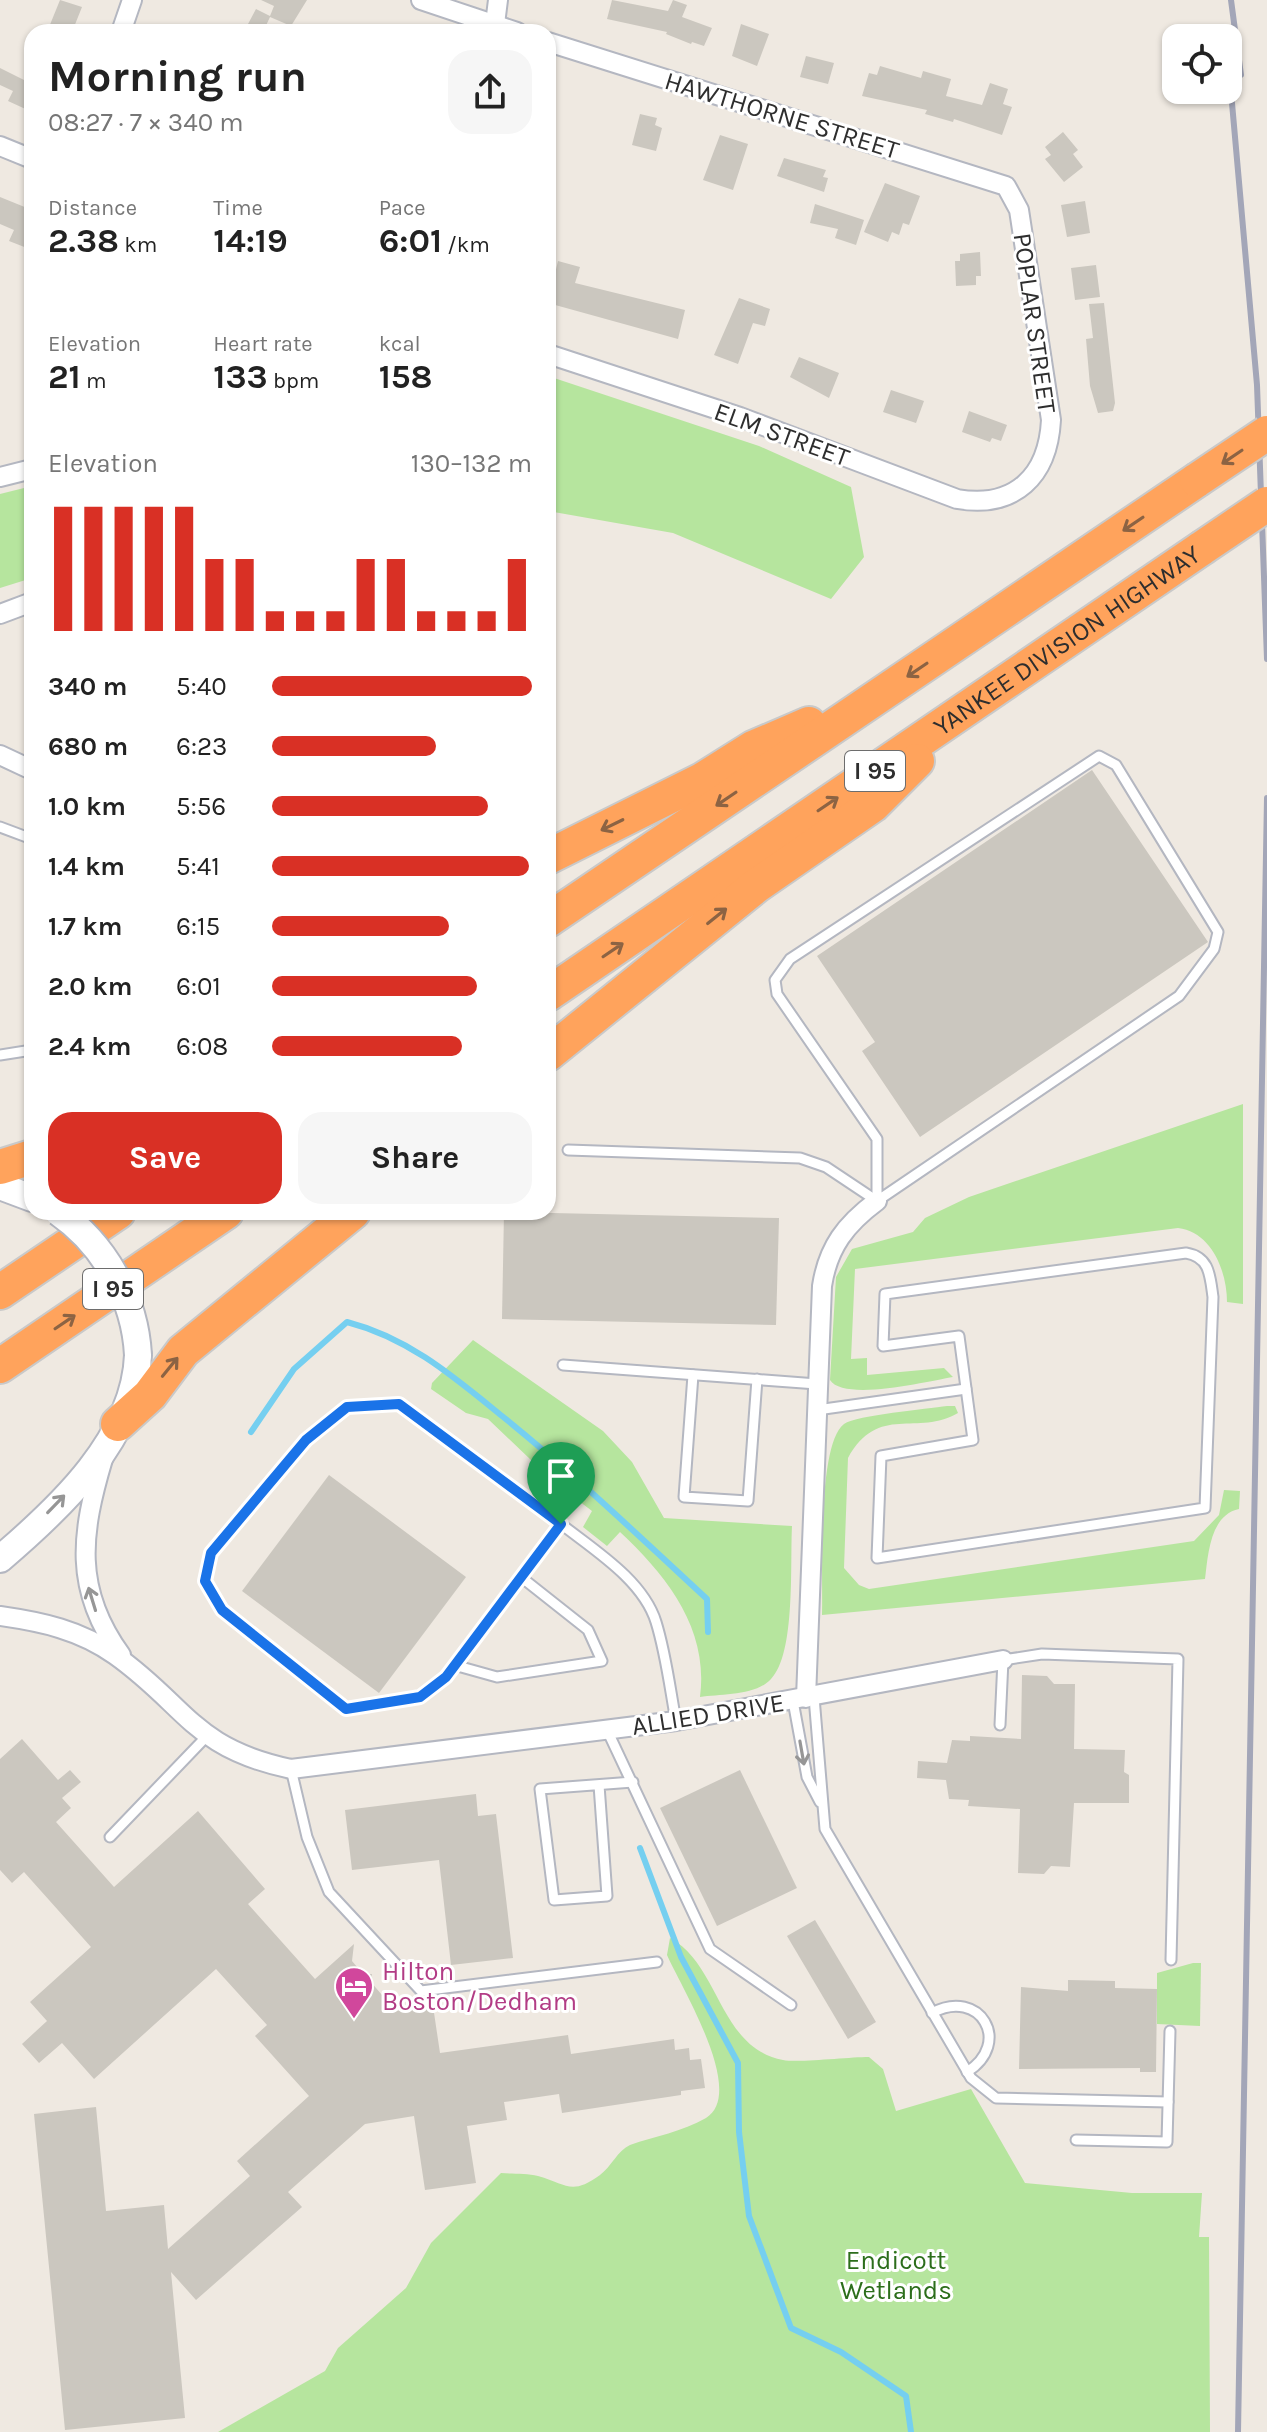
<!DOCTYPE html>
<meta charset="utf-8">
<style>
:root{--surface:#fff;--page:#f6f6f6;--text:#222;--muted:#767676;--accent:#d93025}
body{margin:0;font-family:Karla,sans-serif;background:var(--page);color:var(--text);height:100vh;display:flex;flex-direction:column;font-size:30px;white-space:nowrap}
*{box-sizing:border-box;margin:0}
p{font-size:26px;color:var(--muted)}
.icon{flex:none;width:44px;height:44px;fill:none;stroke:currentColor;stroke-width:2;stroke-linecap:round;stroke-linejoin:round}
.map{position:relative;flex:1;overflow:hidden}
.panel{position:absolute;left:24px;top:24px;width:532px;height:1196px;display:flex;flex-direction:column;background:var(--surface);border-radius:24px;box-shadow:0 2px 6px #0004}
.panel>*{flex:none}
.buttons{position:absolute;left:1162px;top:24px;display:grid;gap:16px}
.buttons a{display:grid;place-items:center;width:80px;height:80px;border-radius:16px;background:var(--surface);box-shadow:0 2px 6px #0004;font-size:40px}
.pin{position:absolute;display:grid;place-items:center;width:68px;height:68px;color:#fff;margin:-82px -34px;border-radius:50% 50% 50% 0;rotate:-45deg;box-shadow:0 0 8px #0007}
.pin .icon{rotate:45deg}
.round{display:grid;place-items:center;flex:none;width:84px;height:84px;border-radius:24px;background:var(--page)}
.headline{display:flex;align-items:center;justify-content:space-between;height:136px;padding:0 24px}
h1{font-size:44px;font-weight:700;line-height:60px}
.metrics{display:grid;grid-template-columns:repeat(3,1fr);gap:12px;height:136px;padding:8px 24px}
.metrics div{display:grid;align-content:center}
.metrics b{font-size:34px;font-weight:700}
.metrics small{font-size:22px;font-weight:400}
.metrics p{font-size:22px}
.chart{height:224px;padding:16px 24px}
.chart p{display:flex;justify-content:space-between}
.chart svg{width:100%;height:144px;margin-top:8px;stroke:var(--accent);stroke-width:6}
.button{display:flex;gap:16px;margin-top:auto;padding:16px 24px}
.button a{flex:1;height:92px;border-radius:24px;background:var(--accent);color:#fff;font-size:32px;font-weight:700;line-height:92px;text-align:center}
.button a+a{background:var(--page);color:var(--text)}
ul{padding:0 24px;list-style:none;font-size:26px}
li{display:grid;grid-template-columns:128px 96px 1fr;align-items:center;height:60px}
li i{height:20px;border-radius:10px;background:var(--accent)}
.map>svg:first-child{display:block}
.green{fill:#b6e59e}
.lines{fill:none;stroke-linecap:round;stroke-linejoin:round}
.stream{stroke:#75cff0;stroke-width:6}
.building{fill:#cbc7bf}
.service-casing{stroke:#b4b7c1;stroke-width:13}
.minor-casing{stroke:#b4b7c1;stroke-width:22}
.secondary-casing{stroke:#b4b7c1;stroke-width:30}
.motorway-casing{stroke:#c9c9c9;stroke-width:38}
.service{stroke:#fff;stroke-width:9}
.minor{stroke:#fff;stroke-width:18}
.secondary{stroke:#fff;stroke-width:26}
.motorway{stroke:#ffa35c;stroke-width:34}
.rail{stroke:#a3a6b8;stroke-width:6}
.secondary-bridge-casing{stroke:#b4b7c1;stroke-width:30;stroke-linecap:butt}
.motorway-bridge-casing{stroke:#c9c9c9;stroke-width:38;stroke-linecap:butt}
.secondary-bridge{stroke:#fff;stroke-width:26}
.motorway-bridge{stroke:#ffa35c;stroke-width:34}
.oneway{stroke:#8c6343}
.oneway2{stroke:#969696}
.route-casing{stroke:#fff;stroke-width:16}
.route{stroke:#1a73e8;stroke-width:10}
.labels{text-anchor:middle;stroke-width:6;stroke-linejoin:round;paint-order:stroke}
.shield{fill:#fff;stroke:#6d6d6d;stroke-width:2}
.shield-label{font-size:24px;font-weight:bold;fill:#2e2e2e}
.street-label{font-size:26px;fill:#2e2e2e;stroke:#fff}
.hotel-label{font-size:26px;fill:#b23c85;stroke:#fff;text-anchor:start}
.park-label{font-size:26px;fill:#2c6e1b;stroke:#fff}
</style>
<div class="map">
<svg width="1267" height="2432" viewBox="0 0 1267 2432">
<rect width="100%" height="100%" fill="#efe9e1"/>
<!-- green -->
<g class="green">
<path d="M 548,376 L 759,446 L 851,487 L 864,557 L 831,599 L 673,533 L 548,511 Z"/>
<path d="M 32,486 L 32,578 L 0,588 L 0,494 Z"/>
<path d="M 1243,1104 L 1243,1304 L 1227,1302 C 1227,1272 1212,1232 1178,1228 L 855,1269 L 851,1359 L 867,1358 L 867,1375 L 944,1368 L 953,1377 C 929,1381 844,1402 830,1380 L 836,1277 L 852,1249 L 913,1232 L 925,1218 L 969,1197 Z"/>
<path d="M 473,1340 L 603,1431 L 632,1462 L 664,1518 L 792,1526 C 790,1562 796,1654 771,1679 C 756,1696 721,1694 700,1697 C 709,1629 667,1576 620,1532 L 607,1546 L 583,1527 L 592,1511 L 554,1482 L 488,1419 L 466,1413 L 431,1389 L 432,1383 Z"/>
<path d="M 947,1406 L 955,1406 L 958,1413 C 918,1437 878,1403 848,1458 L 844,1568 L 859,1585 L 869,1589 L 1194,1541 L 1219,1515 L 1224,1490 L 1240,1491 L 1239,1509 C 1210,1515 1208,1555 1205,1579 L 822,1615 C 823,1578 817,1444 844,1424 C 857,1415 927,1409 947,1406 Z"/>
<path d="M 670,1938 C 720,1965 719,2048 783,2060 C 799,2063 848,2057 869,2057 L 883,2069 L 896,2111 L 971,2089 L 1025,2183 L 1132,2193 L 1202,2193 L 1199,2237 L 1209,2237 L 1210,2432 L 218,2432 L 325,2371 L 338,2348 L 406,2288 L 431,2243 L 501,2173 C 513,2174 527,2173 538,2176 C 567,2184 571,2196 600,2175 C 611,2167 618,2150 630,2145 C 655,2136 682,2132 706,2118 C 747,2093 681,1987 667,1955 Z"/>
<path d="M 1193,1963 L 1201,1963 L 1200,2026 L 1157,2024 L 1157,1973 Z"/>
</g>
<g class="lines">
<!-- stream -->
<g class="stream">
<path d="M 251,1432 L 294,1369 L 347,1322 C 409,1338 454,1377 502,1416 C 574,1474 640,1537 707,1599 L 708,1632"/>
<path d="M 640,1848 L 681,1957 L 738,2063 L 739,2132 L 749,2216 L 791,2328 L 841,2352 L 906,2396 L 911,2432"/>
</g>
</g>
<!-- building -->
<g class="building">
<path d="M 60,0 L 82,7 L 72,32 L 47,32 Z"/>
<path d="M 261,0 L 307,0 L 291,26 L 270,17 L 263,32 L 248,24 L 256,9 L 270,16 L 274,6 Z"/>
<path d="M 612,0 L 668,11 L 673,0 L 687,5 L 682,17 L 712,28 L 704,46 L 692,42 L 691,44 L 666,34 L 667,32 L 607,19 Z"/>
<path d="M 741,24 L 769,34 L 757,66 L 732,56 Z"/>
<path d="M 806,56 L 834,63 L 828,84 L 800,77 Z"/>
<path d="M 880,66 L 921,78 L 923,71 L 951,79 L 946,96 L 982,105 L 990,83 L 1008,89 L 1003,104 L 1012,107 L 1002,135 L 954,119 L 953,122 L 925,114 L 927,110 L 862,96 L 869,73 L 877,75 Z"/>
<path d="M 0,68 L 32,84 L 32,112 L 8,101 L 13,91 L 0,85 Z"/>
<path d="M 640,114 L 657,118 L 655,125 L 662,128 L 656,151 L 632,145 Z"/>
<path d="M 1063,132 L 1078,150 L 1073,154 L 1083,167 L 1064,182 L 1045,159 L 1051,155 L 1045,147 Z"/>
<path d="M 720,135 L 748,144 L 733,190 L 703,180 Z"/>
<path d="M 784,158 L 826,170 L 823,177 L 828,178 L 824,192 L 777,176 Z"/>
<path d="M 885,183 L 920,196 L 909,225 L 903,223 L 899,235 L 892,232 L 888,242 L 864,232 Z"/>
<path d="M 0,197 L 32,210 L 32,250 L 9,241 L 14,230 L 0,224 Z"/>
<path d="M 1085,201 L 1090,233 L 1067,237 L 1061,205 Z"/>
<path d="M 815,204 L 864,220 L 856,245 L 835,238 L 838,229 L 810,223 Z"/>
<path d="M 980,252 L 981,276 L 976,276 L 976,285 L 956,286 L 955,261 L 960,261 L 960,254 Z"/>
<path d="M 558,261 L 580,267 L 575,283 L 685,310 L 678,339 L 548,303 Z"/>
<path d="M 1096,265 L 1100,297 L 1075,300 L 1071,268 Z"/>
<path d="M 739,298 L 770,309 L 765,326 L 753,323 L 738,364 L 714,355 Z"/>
<path d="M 1104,303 L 1115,403 L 1113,411 L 1098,413 L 1090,386 L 1086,339 L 1093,338 L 1089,304 Z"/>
<path d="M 799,357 L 839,373 L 829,398 L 790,377 Z"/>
<path d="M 891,390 L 924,401 L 916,423 L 883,412 Z"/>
<path d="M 969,411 L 1007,425 L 1001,441 L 992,438 L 990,442 L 962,432 Z"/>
<path d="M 1092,770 L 1208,942 L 920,1137 L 862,1051 L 875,1042 L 817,956 Z"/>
<path d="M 504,1212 L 779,1218 L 776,1325 L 502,1319 Z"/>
<path d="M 329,1475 L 466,1577 L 379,1693 L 242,1591 Z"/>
<path d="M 1022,1675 L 1047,1676 L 1054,1684 L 1075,1684 L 1074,1749 L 1125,1750 L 1124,1772 L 1129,1775 L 1129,1803 L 1074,1803 L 1070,1867 L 1051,1866 L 1044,1874 L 1018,1873 L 1020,1809 L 968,1806 L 969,1800 L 949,1799 L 946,1780 L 917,1778 L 918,1761 L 947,1763 L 952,1740 L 970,1741 L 970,1736 L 1021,1739 Z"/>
<path d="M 22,1739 L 58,1780 L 70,1770 L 81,1782 L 62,1798 L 71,1808 L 56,1822 L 114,1887 L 198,1811 L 265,1889 L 248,1904 L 315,1979 L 354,1944 L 352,1961 L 363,1974 L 372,1974 L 370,1981 L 382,1995 L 391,1994 L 387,2012 L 433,2006 L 440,2053 L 568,2035 L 571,2054 L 674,2039 L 675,2050 L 689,2048 L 690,2060 L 701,2059 L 705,2088 L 681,2091 L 681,2095 L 562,2113 L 559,2094 L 504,2102 L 507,2120 L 467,2126 L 476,2183 L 425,2190 L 414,2116 L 365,2124 L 288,2192 L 302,2207 L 196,2300 L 171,2272 L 185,2418 L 65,2430 L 34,2114 L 96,2107 L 106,2211 L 164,2205 L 168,2249 L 250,2176 L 237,2161 L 309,2096 L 255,2036 L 267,2025 L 216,1969 L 94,2079 L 62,2043 L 39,2063 L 22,2044 L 47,2021 L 30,2002 L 91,1947 L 24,1872 L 12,1883 L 0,1870 L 0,1759 Z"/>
<path d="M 740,1770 L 797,1888 L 717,1926 L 660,1808 Z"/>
<path d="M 476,1794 L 478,1816 L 496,1814 L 513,1958 L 451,1965 L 439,1860 L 352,1870 L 345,1810 Z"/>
<path d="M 815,1920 L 876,2022 L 848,2039 L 787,1936 Z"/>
<path d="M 1068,1980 L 1115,1981 L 1115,1988 L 1157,1989 L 1156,2072 L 1140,2072 L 1140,2068 L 1019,2069 L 1021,1987 L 1068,1991 Z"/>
</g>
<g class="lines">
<defs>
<g id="service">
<path d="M 1099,756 L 1116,765 L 1218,932 L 1214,949 L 1179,996 L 877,1201 L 877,1139 L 777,994 L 775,980 L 790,959 Z"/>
<path d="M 0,827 L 32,839"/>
<path d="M 0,1055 L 32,1050"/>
<path d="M 568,1150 L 800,1158 L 826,1167 L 877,1201"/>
<path d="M 1186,1253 C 1210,1257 1210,1276 1213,1297 L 1205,1508 L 877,1558 L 881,1456 L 973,1440 L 959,1336 L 883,1346 L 885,1294 Z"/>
<path d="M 563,1365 L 817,1384"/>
<path d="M 693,1375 L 684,1497 L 748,1501 L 757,1379"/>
<path d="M 817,1410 L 966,1389"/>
<path d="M 561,1524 L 399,1404 L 347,1407 L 306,1440 L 211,1553 L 205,1581 L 222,1610 L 346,1709 L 420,1697 L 446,1677 L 561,1524 C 594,1550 643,1580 656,1622 C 666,1654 670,1689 676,1721"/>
<path d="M 454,1665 L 497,1677 L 602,1661 L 588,1630 L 521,1577"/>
<path d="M 814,1697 L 825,1829 L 971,2078 L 996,2098 L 1168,2102"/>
<path d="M 793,1701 L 807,1777 L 820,1802"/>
<path d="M 1000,1725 L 1003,1660 L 1042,1654 L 1178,1659 L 1171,1960"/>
<path d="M 607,1730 L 710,1949 L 791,2005"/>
<path d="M 291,1769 L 307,1837 L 329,1892 L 421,1991 L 657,1962"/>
<path d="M 599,1785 L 607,1896 L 554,1900 L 540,1789 L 633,1782"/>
<path d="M 110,1837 L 206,1737"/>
<path d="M 932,2013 C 980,1987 1013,2043 967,2072"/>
<path d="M 1076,2140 L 1167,2142 L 1170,2031"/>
</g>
<g id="minor">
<path d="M 421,0 L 517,32"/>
<path d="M 121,32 L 132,0"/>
<path d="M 494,32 L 498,0"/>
<path d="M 548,42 L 1006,186 L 1019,210 L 1051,420 C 1048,476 1015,509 957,499 L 740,417 L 548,354"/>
<path d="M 0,146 L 32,159"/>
<path d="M 0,477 L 32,469"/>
<path d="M 0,614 L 32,602"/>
<path d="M 0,755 L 32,770"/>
<path d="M 103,1459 C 81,1533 73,1589 121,1655"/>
<path d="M 0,1616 C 42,1622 80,1630 115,1655 C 187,1706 192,1748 291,1769 L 676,1721 L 1003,1660"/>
<path d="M 806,1698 L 822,1286 C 828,1247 846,1224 877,1201"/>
</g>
<g id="secondary">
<path d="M 0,1186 L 32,1198"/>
<path d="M 0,1559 C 60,1508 135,1438 138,1355"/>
</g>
<g id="motorway">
<path d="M 548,857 L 702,780 L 753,748 L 809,724"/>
<path d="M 548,920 L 1197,480"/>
<path id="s1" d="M 548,994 L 1202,548"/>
<path d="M 548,1054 L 756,886 L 873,805 L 917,761"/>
<path d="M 0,1167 L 32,1157"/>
<path d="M 0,1292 L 118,1212"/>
<path d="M 0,1366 L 226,1212"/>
<path d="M 118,1424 L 150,1395 L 183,1351 L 353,1212"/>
</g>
</defs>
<!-- service casing -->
<use href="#service" class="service-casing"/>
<!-- minor casing -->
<use href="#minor" class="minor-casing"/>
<!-- secondary casing -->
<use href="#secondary" class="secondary-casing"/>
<!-- motorway casing -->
<use href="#motorway" class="motorway-casing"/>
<!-- service -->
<use href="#service" class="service"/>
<!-- minor -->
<use href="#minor" class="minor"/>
<!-- secondary -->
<use href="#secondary" class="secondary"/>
<!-- motorway -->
<use href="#motorway" class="motorway"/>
<!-- rail -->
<g class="rail">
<path d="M 1231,0 L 1241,75"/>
<path d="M 1228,58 L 1257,385 L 1267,659"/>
<path d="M 1238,2432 L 1267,798"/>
</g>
<defs>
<path id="secondary-bridge" d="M 58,1212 C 104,1244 135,1298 138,1355"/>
<g id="motorway-bridge">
<path d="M 1197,480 L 1267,433"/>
<path d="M 1202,548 L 1267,504"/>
</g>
</defs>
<!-- secondary-bridge casing -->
<use href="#secondary-bridge" class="secondary-bridge-casing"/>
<!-- motorway-bridge casing -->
<use href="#motorway-bridge" class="motorway-bridge-casing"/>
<!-- secondary-bridge -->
<use href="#secondary-bridge" class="secondary-bridge"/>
<!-- motorway-bridge -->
<use href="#motorway-bridge" class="motorway-bridge"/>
</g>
<!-- one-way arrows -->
<defs><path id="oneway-shaft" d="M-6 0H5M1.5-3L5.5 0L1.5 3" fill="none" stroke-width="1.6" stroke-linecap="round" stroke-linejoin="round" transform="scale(2)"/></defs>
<g class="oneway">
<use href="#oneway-shaft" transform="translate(1232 457) rotate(146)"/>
<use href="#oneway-shaft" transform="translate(1133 524) rotate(146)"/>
<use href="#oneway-shaft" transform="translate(917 670) rotate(146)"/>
<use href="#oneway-shaft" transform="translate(726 799) rotate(146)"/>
<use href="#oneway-shaft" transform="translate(828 804) rotate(-34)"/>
<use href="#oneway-shaft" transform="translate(612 825) rotate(154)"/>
<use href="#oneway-shaft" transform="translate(717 916) rotate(-39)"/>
<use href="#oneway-shaft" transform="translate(613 950) rotate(-34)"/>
<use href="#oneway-shaft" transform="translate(65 1322) rotate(-34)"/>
<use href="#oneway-shaft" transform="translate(170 1367) rotate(-51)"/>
</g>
<g class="oneway2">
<use href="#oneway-shaft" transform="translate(56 1504) rotate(-46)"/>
<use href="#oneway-shaft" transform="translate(92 1599) rotate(-107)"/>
<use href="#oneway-shaft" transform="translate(802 1753) rotate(80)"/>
</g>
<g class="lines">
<defs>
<path id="route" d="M 399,1404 L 561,1524 L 446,1677 L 420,1697 L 346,1709 L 222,1610 L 205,1581 L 211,1553 L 306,1440 L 347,1407 Z"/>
</defs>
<!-- route casing -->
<use href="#route" class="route-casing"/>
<!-- route -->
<use href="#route" class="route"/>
</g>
<!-- icons -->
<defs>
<symbol id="hotel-pin" viewBox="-11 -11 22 30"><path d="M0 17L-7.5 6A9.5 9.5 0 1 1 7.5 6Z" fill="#d1479c" stroke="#fff"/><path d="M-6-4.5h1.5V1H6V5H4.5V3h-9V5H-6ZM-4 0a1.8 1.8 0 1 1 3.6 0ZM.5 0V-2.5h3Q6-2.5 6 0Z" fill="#fff"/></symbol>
</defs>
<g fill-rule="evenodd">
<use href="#hotel-pin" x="332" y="1964" width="44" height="60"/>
</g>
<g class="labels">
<!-- shield labels -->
<g class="shield">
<rect x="845" y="751" width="60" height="40" rx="6"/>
<rect x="83" y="1269" width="60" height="40" rx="6"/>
</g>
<g class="shield-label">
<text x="875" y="779">I 95</text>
<text x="113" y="1297">I 95</text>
</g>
<!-- street labels -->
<g class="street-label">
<text transform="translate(782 115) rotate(17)" y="9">HAWTHORNE STREET</text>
<text transform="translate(1035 323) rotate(82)" y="9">POPLAR STREET</text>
<text transform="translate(782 434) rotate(20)" y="9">ELM STREET</text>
<text dy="9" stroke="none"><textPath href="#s1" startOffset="628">YANKEE DIVISION HIGHWAY</textPath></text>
<text transform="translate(708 1714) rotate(-9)" y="9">ALLIED DRIVE</text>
</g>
<!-- hotel labels -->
<g class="hotel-label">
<text x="382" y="1980">Hilton<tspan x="382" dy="30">Boston/Dedham</tspan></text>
</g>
<!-- park labels -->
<g class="park-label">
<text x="896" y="2269">Endicott<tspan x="896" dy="30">Wetlands</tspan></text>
</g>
</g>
</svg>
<div class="buttons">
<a><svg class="icon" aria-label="locate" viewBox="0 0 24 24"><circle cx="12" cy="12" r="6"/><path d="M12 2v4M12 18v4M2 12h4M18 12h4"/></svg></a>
</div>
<div class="pin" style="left:561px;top:1524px;background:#1e9e55"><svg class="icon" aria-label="arrive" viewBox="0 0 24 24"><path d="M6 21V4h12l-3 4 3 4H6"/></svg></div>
<section class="panel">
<div class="headline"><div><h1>Morning run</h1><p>08:27 · 7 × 340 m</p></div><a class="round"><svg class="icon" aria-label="share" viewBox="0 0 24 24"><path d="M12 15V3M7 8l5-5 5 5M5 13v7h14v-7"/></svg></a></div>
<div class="metrics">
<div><p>Distance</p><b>2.38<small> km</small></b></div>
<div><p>Time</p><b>14:19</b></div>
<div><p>Pace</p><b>6:01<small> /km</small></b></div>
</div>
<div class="metrics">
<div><p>Elevation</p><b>21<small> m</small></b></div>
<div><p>Heart rate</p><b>133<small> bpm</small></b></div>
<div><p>kcal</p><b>158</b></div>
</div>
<div class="chart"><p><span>Elevation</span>130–132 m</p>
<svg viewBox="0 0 160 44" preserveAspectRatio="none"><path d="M5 44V6M15 44V6M25 44V6M35 44V6M45 44V6M55 44V22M65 44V22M75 44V38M85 44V38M95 44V38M105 44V22M115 44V22M125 44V38M135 44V38M145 44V38M155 44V22"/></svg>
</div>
<ul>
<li><b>340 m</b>5:40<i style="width:100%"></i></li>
<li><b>680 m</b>6:23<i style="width:63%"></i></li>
<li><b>1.0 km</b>5:56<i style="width:83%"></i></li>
<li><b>1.4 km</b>5:41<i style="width:99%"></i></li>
<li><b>1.7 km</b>6:15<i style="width:68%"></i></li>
<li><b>2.0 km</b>6:01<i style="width:79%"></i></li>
<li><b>2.4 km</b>6:08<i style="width:73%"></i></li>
</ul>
<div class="button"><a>Save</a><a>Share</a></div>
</section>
</div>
